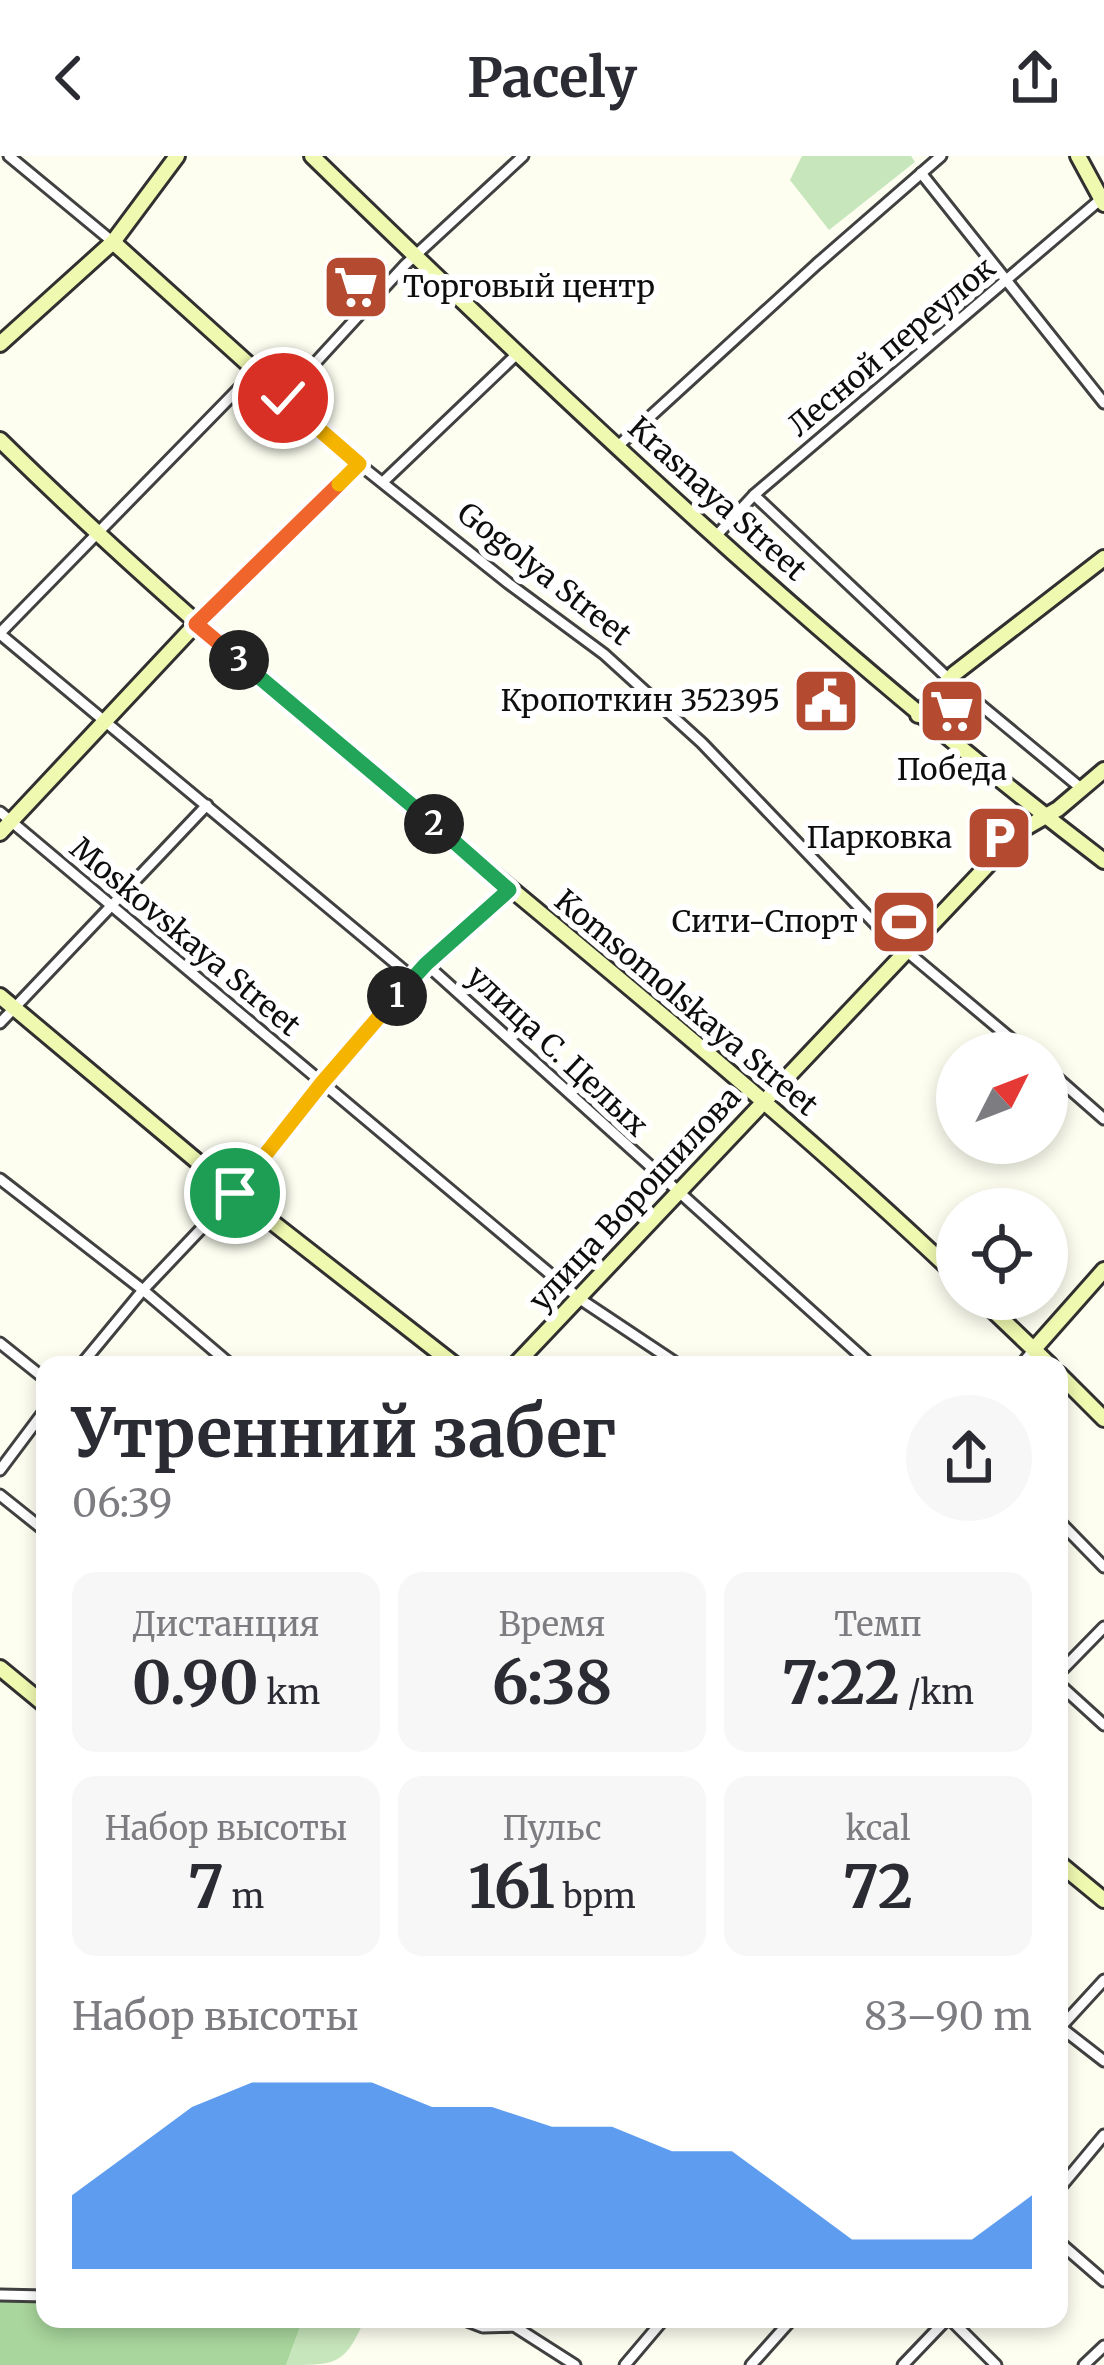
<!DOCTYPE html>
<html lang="ru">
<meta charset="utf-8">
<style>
:root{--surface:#fff;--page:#f7f7f7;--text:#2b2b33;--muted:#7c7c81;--accent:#1a73e8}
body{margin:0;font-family:Merriweather,serif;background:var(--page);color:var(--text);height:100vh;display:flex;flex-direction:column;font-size:45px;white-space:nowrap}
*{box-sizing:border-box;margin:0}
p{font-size:39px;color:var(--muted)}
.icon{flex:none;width:66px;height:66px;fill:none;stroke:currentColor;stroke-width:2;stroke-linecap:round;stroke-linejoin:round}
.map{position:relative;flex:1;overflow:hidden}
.panel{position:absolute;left:36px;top:1200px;width:1032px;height:972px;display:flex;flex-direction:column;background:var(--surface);border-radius:24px;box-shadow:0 6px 18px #0003}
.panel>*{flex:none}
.needle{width:78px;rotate:48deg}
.tools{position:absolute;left:936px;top:876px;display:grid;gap:24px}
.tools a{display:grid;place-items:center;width:132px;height:132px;border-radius:50%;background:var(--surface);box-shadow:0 6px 18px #0003;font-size:60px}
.pin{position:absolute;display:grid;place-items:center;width:102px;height:102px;color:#fff;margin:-51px;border:6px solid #fff;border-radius:50%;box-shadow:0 3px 12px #0007}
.km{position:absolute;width:60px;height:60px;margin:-30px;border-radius:50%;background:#222;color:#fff;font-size:33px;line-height:60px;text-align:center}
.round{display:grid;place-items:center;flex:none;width:126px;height:126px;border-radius:63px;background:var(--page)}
.head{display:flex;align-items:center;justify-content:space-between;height:204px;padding:0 36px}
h1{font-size:66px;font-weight:700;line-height:90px}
.stats{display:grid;grid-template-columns:repeat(3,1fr);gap:18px;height:204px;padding:12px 36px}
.stats div{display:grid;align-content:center;border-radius:24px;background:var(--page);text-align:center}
.stats b{font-size:60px;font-weight:700}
.stats small{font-size:33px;font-weight:400}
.stats p{font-size:33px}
.chart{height:336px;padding:24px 36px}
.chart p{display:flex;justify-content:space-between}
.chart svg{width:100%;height:216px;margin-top:12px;fill:var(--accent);opacity:.7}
header{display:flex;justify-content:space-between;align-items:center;height:156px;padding:0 36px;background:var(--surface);font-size:54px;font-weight:700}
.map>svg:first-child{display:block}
.green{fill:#c7e6bc}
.forest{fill:#a8d69c}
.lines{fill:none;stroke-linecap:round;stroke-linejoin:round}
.street-casing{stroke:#414141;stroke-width:15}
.secondary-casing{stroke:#303030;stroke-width:20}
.street{stroke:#fff;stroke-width:9}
.secondary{stroke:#eff9b0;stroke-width:14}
.split-1-casing{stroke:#fff;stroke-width:24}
.split-2-casing{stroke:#fff;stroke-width:24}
.split-3-casing{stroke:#fff;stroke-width:24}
.split-4-casing{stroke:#fff;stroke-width:24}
.split-5-casing{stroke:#fff;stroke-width:24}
.split-1{stroke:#f5b400;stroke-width:15}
.split-2{stroke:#22a559;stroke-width:15}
.split-3{stroke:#22a559;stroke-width:15}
.split-4{stroke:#f0652b;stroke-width:15}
.split-5{stroke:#f5b400;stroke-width:15}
.labels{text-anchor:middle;stroke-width:12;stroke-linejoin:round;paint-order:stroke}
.poi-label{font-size:30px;fill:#0e0e0e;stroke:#fff;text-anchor:end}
.street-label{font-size:30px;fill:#0e0e0e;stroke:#fff}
</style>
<header><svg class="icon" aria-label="back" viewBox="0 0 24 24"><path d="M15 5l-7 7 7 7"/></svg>Pacely<svg class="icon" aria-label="share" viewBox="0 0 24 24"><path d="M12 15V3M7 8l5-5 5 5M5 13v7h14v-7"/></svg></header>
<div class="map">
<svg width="1104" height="2209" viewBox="0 0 1104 2209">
<rect width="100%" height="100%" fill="#fdfef0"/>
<!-- green -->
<g class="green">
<path d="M 802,0 L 911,0 L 915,6 L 829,74 L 790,24 Z"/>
<path d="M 303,2163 L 365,2163 C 344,2209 338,2209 286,2209 Z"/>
</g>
<!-- forest -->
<path class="forest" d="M 0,2145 L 45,2146 L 45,2163 L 303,2163 L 286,2209 L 0,2209 Z"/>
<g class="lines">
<defs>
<g id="street">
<path d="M 9,0 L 113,86"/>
<path d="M 921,17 L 1104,247"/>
<path d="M 283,242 L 405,109 L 523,0"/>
<path d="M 618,290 L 817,108 L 941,0"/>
<path d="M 359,308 L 508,427 L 604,498 L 702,587 L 880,773 L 1028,897"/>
<path d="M 384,325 L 517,198"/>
<path d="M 754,339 L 949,523 L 1082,633"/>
<path d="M 717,379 L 754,339 L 1101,43"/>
<path d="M 0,477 L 255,216"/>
<path d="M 0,478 L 413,822"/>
<path d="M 0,656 L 580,1143 L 679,1209"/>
<path d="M 426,808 L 871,1209"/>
<path d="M 0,867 L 207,649"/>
<path d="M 1047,913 L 1104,963"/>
<path d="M 0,1023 L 143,1134 L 231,1209"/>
<path d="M 0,1187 L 45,1223"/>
<path d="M 81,1209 L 143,1134 L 235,1037 L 322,927 L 426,808 L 509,733"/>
<path d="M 1021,1209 L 1034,1193"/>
<path d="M 0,1314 L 45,1254"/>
<path d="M 0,1339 L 45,1375"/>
<path d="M 1059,1365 L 1104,1411"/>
<path d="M 1059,1517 L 1104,1471"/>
<path d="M 1059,1528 L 1104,1569"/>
<path d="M 1059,1870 L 1104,1905"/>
<path d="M 1059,1873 L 1104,1824"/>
<path d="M 1059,2033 L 1104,1979"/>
<path d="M 1059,2086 L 1104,2125"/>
<path d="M 0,2139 L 45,2140"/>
<path d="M 462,2163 L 483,2171 L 514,2170 L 575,2209"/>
<path d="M 950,2163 L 996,2209"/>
<path d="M 625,2209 L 664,2163"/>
<path d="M 751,2209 L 792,2163"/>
<path d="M 903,2209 L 947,2163"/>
<path d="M 1084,2209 L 1104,2190"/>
</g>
<g id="secondary">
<path d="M 312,0 C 565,246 823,491 1104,705"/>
<path d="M 1078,0 L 1104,48"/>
<path d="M 0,188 L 113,86 L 177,0"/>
<path d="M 0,284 C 302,581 650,829 957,1120"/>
<path d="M 918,559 L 954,518 L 1104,402"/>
<path d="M 0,677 L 196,468 L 359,308 L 113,86"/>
<path d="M 0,840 L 235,1037 L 455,1209"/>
<path d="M 981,1143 L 1050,1209"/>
<path d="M 1034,1193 L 1104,1114"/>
<path d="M 515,1209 L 1020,675 L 1058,653 L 1104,614"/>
<path d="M 1059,1218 L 1104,1263"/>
<path d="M 0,1512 L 45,1549"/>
<path d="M 1059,1707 L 1104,1744"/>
</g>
</defs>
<!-- street casing -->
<use href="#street" class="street-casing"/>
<!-- secondary casing -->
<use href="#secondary" class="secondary-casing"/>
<!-- street -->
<use href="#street" class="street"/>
<!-- secondary -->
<use href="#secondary" class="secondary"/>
</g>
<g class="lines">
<defs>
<path id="split-1" d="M 235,1037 L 322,927 L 397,840"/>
<path id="split-2" d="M 397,840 L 426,808 L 509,734 L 434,668"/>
<path id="split-3" d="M 239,504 L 434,668"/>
<path id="split-4" d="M 239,504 L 196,468 L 339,328"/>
<path id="split-5" d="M 283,242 L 359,308 L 339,328"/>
</defs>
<!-- split-1 casing -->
<use href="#split-1" class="split-1-casing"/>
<!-- split-2 casing -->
<use href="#split-2" class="split-2-casing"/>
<!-- split-3 casing -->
<use href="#split-3" class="split-3-casing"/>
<!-- split-4 casing -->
<use href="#split-4" class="split-4-casing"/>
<!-- split-5 casing -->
<use href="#split-5" class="split-5-casing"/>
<!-- split-1 -->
<use href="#split-1" class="split-1"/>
<!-- split-2 -->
<use href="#split-2" class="split-2"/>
<!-- split-3 -->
<use href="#split-3" class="split-3"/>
<!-- split-4 -->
<use href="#split-4" class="split-4"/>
<!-- split-5 -->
<use href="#split-5" class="split-5"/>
</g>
<!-- icons -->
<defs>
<symbol id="supermarket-square" viewBox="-11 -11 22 22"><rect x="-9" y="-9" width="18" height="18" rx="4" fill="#b44a30" stroke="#fff"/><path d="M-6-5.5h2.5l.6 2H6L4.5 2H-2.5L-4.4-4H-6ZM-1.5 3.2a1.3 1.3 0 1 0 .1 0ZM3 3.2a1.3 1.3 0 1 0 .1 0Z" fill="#fff"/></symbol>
<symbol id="civic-square" viewBox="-11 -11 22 22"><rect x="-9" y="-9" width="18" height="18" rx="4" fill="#b44a30" stroke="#fff"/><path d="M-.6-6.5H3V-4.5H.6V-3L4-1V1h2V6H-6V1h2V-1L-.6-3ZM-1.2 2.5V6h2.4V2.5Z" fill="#fff"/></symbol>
<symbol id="parking-square" viewBox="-11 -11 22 22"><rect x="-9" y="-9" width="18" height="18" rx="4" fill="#b44a30" stroke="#fff"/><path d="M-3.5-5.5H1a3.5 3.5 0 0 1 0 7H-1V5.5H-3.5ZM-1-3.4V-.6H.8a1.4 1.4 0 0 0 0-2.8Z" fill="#fff"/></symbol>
<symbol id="stadium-square" viewBox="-11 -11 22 22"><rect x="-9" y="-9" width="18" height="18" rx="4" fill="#b44a30" stroke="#fff"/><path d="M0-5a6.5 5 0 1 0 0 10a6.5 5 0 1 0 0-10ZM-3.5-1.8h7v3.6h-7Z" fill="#fff"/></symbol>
</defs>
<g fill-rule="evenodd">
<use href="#supermarket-square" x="318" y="93" width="76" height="76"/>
<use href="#civic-square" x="788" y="507" width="76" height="76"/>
<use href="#supermarket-square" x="914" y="517" width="76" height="76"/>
<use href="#parking-square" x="961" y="644" width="76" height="76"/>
<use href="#stadium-square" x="866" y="728" width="76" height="76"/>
</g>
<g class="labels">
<!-- poi labels -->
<g class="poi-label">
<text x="403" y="141" text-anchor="start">Торговый центр</text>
<text x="780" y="555">Кропоткин 352395</text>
<text x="952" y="624" text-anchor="middle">Победа</text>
<text x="952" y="692">Парковка</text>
<text x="858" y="776">Сити-Спорт</text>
</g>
<!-- street labels -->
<g class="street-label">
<text transform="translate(892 191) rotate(-40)" y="10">Лесной переулок</text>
<text transform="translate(717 343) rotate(42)" y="10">Krasnaya Street</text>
<text transform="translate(544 418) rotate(38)" y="10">Gogolya Street</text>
<text transform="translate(185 781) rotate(40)" y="10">Moskovskaya Street</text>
<text transform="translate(686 847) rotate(40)" y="10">Komsomolskaya Street</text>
<text transform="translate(557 895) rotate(43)" y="10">улица С. Целых</text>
<text transform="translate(635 1043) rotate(-47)" y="10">улица Ворошилова</text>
</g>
</g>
</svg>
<div class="tools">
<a><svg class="needle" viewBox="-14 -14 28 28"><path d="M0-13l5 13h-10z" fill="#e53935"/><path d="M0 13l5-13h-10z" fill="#7c7c81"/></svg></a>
<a><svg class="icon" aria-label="locate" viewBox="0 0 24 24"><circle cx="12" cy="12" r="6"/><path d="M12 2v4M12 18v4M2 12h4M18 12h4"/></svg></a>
</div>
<div class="pin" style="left:235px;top:1037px;background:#1e9e55"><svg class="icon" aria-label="arrive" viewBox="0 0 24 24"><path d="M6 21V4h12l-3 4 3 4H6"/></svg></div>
<div class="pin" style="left:283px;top:242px;background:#d93025"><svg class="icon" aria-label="check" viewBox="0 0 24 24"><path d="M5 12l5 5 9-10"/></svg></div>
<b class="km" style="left:397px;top:840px">1</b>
<b class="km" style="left:434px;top:668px">2</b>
<b class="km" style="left:239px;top:504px">3</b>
<section class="panel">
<div class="head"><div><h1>Утренний забег</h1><p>06:39</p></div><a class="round"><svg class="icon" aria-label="share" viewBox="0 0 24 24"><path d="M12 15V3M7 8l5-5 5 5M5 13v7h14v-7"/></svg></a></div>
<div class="stats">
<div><p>Дистанция</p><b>0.90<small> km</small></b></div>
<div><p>Время</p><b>6:38</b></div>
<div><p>Темп</p><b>7:22<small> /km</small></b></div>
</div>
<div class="stats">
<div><p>Набор высоты</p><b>7<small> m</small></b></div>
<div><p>Пульс</p><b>161<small> bpm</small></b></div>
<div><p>kcal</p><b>72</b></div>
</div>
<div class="chart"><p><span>Набор высоты</span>83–90 m</p>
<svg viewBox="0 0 160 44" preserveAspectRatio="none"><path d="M0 44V29L10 20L20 11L30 6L40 6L50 6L60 11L70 11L80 15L90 15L100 20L110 20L120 29L130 38L140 38L150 38L160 29V44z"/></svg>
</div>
</section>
</div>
